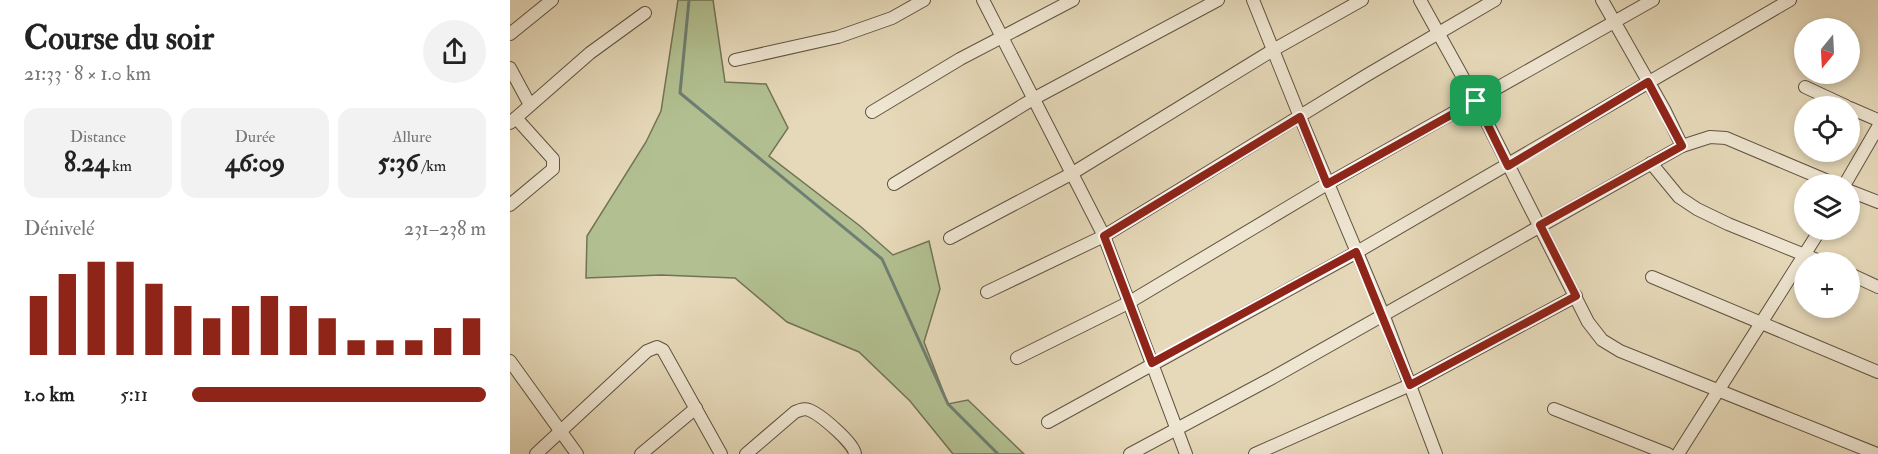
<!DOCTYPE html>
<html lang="fr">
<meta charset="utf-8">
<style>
:root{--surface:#fff;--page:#f2f2f2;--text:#222;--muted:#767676;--accent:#8f2418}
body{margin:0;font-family:"IM FELL Double Pica",serif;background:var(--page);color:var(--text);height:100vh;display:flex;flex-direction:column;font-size:22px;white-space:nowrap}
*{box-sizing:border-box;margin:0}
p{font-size:20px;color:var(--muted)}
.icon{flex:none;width:33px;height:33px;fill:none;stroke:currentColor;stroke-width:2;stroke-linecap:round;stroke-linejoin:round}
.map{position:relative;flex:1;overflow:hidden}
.drawer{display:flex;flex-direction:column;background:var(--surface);width:510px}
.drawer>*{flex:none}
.needle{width:39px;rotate:198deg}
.tools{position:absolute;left:1284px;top:18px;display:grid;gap:12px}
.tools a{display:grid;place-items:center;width:66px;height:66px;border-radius:50%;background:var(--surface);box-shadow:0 3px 9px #0003;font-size:30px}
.pin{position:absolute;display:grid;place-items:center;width:51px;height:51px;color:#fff;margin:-26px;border-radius:12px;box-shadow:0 3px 9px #0006}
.round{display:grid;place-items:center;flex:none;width:63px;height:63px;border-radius:32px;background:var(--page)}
.overview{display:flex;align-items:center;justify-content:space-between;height:102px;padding:0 24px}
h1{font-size:33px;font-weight:800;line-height:45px}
.metrics{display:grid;grid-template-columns:repeat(3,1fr);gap:9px;height:102px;padding:6px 24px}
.metrics div{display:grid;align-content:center;border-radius:15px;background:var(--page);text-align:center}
.metrics b{font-size:26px;font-weight:800}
.metrics small{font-size:16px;font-weight:400}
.metrics p{font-size:16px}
.chart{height:168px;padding:12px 24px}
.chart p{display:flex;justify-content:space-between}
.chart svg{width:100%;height:108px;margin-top:6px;stroke:var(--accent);stroke-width:6}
ul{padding:0 24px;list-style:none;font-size:20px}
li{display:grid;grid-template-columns:96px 72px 1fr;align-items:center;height:45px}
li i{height:15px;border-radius:8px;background:var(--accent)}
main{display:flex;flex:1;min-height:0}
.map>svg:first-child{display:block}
.green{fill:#b2c091;stroke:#727356;stroke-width:1.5}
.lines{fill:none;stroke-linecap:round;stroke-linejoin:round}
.stream{stroke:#6e7f73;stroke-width:3}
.street-casing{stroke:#5f5342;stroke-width:14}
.street{stroke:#efe6d2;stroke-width:12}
.route-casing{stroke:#fff;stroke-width:12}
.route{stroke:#8f2418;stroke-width:8}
</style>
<main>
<section class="drawer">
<div class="overview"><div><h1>Course du soir</h1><p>21:33 · 8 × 1.0 km</p></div><a class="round"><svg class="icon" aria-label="share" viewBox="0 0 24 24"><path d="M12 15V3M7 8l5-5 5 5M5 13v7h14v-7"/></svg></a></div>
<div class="metrics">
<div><p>Distance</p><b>8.24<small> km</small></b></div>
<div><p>Durée</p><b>46:09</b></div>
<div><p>Allure</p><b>5:36<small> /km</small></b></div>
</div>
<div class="chart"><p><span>Dénivelé</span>231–238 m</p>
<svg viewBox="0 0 160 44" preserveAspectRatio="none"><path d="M5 44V20M15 44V11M25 44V6M35 44V6M45 44V15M55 44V24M65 44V29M75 44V24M85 44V20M95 44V24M105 44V29M115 44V38M125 44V38M135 44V38M145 44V33M155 44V29"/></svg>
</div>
<ul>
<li><b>1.0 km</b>5:11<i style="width:100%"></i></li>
</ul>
</section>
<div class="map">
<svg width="1368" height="454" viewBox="0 0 1368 454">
<rect width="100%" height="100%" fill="#e6d9b9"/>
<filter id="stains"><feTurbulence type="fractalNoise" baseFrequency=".00333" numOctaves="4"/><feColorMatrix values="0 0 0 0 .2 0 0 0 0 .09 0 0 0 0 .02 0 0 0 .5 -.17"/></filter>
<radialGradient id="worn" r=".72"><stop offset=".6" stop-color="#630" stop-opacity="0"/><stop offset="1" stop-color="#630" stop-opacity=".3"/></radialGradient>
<!-- green -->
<path class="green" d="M 168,0 L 203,0 L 215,82 L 256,84 L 278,128 L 259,156 L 350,226 L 383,255 L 419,241 L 430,289 L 414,342 L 438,404 L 458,400 L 514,454 L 443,454 L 400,401 L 349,352 L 277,322 L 225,278 L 151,275 L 76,278 L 77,236 L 136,142 L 151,111 Z"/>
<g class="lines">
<!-- stream -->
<path class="stream" d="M 179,0 L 170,93 L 372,259 L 438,404 L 488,454"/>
<defs>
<g id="street">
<path d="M 473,0 L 594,236 L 676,454"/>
<path d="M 743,0 L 790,117 L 873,314 L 926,454"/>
<path d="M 910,0 L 966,101 L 1078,322 L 1092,340 L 1110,351 L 1367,454"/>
<path d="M 1092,0 L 1155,111 L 1172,146"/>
<path d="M 0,34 L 42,0"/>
<path d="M 225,60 L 328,37 L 382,18 L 414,0"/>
<path d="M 0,68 L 20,105"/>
<path d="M 1295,87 L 1336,106"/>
<path d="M 1340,108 L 1368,120"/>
<path d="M 362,112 L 450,59 L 563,0"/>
<path d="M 0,123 L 80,53 L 135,13"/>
<path d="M 1141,163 L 1169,197 L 1187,209 L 1218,224 L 1312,262"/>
<path d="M 384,184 L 523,99 L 708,0"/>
<path d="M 1335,184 L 1368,127"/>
<path d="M 1340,191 L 1368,202"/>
<path d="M 0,205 L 43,169 L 43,159 L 6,118"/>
<path d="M 440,238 L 561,174 L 763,50 L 852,0"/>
<path d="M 1340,274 L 1368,287"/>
<path d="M 1142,277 L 1368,372"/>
<path d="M 477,292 L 594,236 L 857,75 L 985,0"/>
<path d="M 507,358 L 618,303 L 817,184 L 1143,0"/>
<path d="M 0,361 L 67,454"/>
<path d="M 1044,409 L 1158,454"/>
<path d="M 538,422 L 847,252 L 1280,0"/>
<path d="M 26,454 L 137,351 L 147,347 L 153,350 L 211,454"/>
<path d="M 131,454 L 186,408"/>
<path d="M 236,454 L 285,412 C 290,410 294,408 299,410 C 310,414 344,443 345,454"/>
<path d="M 620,454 L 762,378 L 1172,146 L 1200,137 L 1216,138 L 1325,184"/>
<path d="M 745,454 L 900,385 L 1066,296"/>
<path d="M 1168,454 L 1310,230"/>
</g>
</defs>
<!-- street casing -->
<use href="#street" class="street-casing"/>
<!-- street -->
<use href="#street" class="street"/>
</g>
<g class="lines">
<defs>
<path id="route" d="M 1138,82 L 1172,146 L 1030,225 L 1066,296 L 900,385 L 846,252 L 642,363 L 594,236 L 790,117 L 817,184 L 966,101 L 998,166 Z"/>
</defs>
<!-- route casing -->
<use href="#route" class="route-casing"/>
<!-- route -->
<use href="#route" class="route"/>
</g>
<rect width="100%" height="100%" filter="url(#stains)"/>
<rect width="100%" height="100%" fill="url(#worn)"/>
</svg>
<div class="tools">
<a><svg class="needle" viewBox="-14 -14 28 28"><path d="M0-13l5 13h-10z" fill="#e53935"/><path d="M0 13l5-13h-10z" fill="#767676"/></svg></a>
<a><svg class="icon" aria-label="locate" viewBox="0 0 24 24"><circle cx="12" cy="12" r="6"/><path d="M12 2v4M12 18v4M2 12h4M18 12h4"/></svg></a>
<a><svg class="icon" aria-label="layers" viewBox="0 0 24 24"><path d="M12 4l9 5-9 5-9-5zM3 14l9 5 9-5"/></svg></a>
<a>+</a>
</div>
<div class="pin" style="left:966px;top:101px;background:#1e9e55"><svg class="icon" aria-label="arrive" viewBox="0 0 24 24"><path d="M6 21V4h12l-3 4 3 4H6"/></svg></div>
</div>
</main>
